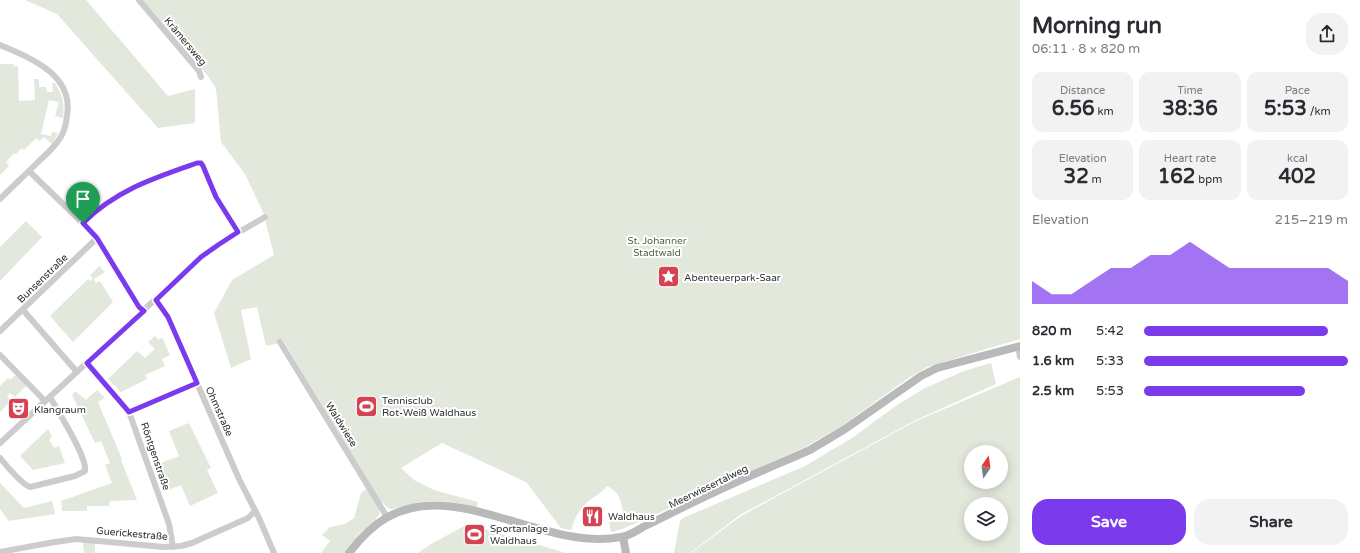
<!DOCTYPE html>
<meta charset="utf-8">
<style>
:root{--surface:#fff;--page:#f2f2f3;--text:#2b2b33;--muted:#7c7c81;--accent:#7c3aed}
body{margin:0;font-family:"Varela Round",sans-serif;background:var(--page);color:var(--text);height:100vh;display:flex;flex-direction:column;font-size:15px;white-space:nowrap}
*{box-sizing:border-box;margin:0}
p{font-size:13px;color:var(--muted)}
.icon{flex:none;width:22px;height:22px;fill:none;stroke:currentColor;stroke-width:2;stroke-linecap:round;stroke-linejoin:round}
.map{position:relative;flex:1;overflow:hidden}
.sheet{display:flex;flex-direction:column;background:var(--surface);width:340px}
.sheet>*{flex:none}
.needle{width:26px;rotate:13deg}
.buttons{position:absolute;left:964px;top:445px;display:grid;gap:8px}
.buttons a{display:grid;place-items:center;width:44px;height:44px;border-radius:50%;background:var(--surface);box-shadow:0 2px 10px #0003;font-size:20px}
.pin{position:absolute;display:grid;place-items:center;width:34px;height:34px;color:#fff;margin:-41px -17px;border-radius:50% 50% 50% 0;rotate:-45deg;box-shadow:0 0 4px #0007}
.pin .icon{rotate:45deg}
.round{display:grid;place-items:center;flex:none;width:42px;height:42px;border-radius:16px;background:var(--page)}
.headline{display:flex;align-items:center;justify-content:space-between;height:68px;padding:0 12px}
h1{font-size:22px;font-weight:700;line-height:30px}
.stats{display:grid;grid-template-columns:repeat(3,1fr);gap:6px;height:68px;padding:4px 12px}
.stats div{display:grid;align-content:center;border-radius:10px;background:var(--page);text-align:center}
.stats b{font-size:20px;font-weight:700}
.stats small{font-size:11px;font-weight:400}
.stats p{font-size:11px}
.chart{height:112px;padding:8px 12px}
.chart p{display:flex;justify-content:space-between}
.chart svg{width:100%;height:72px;margin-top:4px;fill:var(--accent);opacity:.7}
.button{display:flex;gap:8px;margin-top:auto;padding:8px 12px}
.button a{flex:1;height:46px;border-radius:16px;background:var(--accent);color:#fff;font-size:16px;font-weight:700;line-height:46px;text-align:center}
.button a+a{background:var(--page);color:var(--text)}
ul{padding:0 12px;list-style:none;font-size:13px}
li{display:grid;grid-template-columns:64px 48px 1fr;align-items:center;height:30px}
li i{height:10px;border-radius:5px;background:var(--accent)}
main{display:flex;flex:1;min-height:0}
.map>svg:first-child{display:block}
.green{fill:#e3e8dc;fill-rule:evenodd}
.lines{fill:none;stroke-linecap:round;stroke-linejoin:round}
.street{stroke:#ccc;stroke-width:6}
.secondary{stroke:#b9b9b9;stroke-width:8}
.route-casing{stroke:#fff;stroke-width:8}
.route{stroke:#7c3aed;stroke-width:5}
.labels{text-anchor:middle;stroke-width:4;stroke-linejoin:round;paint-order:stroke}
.street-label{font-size:10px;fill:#2f2f2f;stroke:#fff}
.park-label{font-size:10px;fill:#546741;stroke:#fff}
.poi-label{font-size:10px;fill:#2f2f2f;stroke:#fff;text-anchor:start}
</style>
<main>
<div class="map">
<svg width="1020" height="553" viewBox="0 0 1020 553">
<rect width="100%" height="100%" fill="#fff"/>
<!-- green -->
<g class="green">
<path d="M 25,0 L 86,0 L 168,96 L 195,89 L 195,123 L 158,128 L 57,14 Z"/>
<path d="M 143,0 L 1020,0 L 1020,339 L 927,367 L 907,379 L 843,425 L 807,446 L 714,488 L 690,494 L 680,503 L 644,520 L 622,529 L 611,532 L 609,521 L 624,518 C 621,504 622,493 607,486 C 602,493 596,495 590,500 C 580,508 574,519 571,530 L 561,528 L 526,482 L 442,443 L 401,468 L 414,480 L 434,490 L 478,502 L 477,507 C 459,503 441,499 422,502 C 414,503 398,509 392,509 C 387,509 385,505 382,502 L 377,505 L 380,513 L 376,519 L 360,533 L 344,553 L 321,553 L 330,541 L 322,535 L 330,527 L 345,524 L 354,518 L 361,493 L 371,486 L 284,342 L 266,346 L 257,307 L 241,310 L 251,359 L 231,368 L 214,313 L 232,280 L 274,255 L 263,212 L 245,174 L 221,142 L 216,88 L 207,75 Z"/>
<path d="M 0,64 L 14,64 L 14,66 L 18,66 L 19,101 L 35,100 L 34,79 L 39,79 L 39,87 L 46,87 L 47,92 L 53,92 L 52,83 L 55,83 C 62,94 65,105 63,118 L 55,116 L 59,102 L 49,100 L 41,134 L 51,136 L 52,132 L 58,133 L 52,144 L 44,137 L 40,141 L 36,138 L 24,150 L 22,148 L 16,154 L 14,153 L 6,162 L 9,166 L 0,175 Z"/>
<path d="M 26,221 L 42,237 L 0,281 L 0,247 Z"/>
<path d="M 99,266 L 105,272 L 94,279 L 96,283 L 100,281 L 113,302 L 73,342 L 50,316 L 88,279 L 90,281 L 93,278 L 90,276 Z"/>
<path d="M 155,336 L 159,340 L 162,337 L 170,355 L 162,359 L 165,366 L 145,375 L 147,379 L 121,392 L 108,379 L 137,351 L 145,358 L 155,349 L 148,342 Z"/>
<path d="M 991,363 L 996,384 L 916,420 L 740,515 L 690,553 L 674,553 L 680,521 L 683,518 L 805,466 L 852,438 L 897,405 L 925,388 L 964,371 Z"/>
<path d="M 14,376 L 17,376 L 26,386 L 15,397 L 10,393 L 7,396 L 11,401 L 0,412 L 0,386 L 8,378 L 10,380 Z"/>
<path d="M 1020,377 L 1020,553 L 691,553 L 741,516 L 820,473 L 916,421 ZM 971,452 L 1001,452 L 1001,482 L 971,482 ZM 971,504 L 1001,504 L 1001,534 L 971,534 Z"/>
<path d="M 97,390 L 105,398 L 98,402 L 122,459 L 121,460 L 137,500 L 110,501 L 109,506 L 87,506 L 87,511 L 62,511 L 61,501 L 112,483 L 105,465 L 110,463 L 101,441 L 95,443 L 72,395 L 75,391 L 86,400 Z"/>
<path d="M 189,423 L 211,468 L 207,470 L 218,493 L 190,506 L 181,485 L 163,492 L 153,466 L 179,456 L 169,431 Z"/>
<path d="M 48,429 L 52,436 L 49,440 L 54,448 L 59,446 L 65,463 L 33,470 L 20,456 Z"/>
<path d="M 0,483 L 24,508 L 52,501 L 55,514 L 9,521 L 0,509 Z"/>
<path d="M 468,524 L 566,553 L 418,553 L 431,544 Z"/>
<path d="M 83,542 L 95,543 L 95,553 L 84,553 Z"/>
</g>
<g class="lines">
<!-- street -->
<g class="street">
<path d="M 139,0 L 199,71 L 201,77"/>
<path d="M 0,45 C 30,58 74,74 67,116 C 66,125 64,134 58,141 C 52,150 44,156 37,163 C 25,175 12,187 0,199"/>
<path d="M 29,171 L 95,235 L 139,307 L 144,311"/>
<path d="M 83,223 C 115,190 155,178 197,163 L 201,163 L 203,166 L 217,197 L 238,232"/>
<path d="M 156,300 L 168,317 L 239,479 L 259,518 L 274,553"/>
<path d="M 23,310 L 77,372"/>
<path d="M 0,331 L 97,238"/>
<path d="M 280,342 L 387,517"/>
<path d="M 1018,346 L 1020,357"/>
<path d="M 0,355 L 45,401"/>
<path d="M 87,363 L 129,412 L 169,524 L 173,547"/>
<path d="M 129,412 L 197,383"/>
<path d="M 0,443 L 201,257 L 217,245 L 265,217"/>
<path d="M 0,458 C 7,466 20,483 30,487 L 75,476 L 85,471 C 88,458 57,410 50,397"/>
<path d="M 0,552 L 49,543 L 76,539 L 164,547 L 181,546 L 192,543 L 248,518 L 255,511"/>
</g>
<!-- secondary -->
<g class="secondary">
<path d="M 623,537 L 626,553"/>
<path d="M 349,553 C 359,540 372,526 386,518 C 457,477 544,552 621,537 C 629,536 636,531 643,527 C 660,519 677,510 694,502 C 732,483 771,467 810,450 L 845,429 L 921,376 L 937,368 L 1020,346"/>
</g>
</g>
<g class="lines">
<defs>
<path id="route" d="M 197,163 L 201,163 L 203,166 L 216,197 L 238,232 L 218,245 L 201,257 L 156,300 L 168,317 L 197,383 L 129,412 L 87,363 L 144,311 L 139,307 L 97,238 L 83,223 C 116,190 154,178 197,163 Z"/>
</defs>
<!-- route casing -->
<use href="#route" class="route-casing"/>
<!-- route -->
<use href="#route" class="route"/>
</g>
<!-- icons -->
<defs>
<symbol id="sight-square" viewBox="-11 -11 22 22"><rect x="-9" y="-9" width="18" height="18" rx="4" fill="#d54353" stroke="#fff"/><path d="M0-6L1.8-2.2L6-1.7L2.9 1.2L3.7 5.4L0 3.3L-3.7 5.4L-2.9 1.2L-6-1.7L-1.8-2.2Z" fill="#fff"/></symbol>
<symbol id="stadium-square" viewBox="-11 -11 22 22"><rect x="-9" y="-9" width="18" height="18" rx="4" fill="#d54353" stroke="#fff"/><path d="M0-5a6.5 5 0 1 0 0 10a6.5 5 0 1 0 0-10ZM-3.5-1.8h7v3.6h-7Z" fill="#fff"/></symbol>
<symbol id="theatre-square" viewBox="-11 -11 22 22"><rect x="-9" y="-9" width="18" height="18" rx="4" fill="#d54353" stroke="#fff"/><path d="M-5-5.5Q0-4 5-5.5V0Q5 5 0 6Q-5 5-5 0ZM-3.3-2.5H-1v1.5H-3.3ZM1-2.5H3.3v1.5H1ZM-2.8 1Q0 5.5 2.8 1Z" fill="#fff"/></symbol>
<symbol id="restaurant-square" viewBox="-11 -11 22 22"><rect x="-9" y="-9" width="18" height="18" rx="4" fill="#d54353" stroke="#fff"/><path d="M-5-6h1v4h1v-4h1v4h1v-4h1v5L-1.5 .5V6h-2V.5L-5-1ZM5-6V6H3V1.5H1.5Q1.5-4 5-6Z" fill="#fff"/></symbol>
</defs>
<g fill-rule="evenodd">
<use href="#sight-square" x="656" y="264" width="25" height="25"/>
<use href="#stadium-square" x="354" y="394" width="25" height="25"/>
<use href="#theatre-square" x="6" y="396" width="25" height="25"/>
<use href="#restaurant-square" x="580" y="504" width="25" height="25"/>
<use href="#stadium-square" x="462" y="522" width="25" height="25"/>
</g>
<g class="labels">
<!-- street labels -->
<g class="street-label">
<text transform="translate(186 41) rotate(50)" y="4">Krämersweg</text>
<text transform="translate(42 278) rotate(-44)" y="4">Bunsenstraße</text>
<text transform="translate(220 411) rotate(66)" y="4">Ohmstraße</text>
<text transform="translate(342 424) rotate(58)" y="4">Waldwiese</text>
<text transform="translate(156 456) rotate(71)" y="4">Röntgenstraße</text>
<text transform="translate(708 486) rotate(-26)" y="4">Meerwiesertalweg</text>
<text transform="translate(132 533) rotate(5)" y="4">Guerickestraße</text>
</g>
<!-- park labels -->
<g class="park-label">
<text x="657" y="244">St. Johanner<tspan x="657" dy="12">Stadtwald</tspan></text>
</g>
<!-- poi labels -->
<g class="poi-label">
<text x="684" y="281">Abenteuerpark-Saar</text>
<text x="382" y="404">Tennisclub<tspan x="382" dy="12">Rot-Weiß Waldhaus</tspan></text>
<text x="34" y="413">Klangraum</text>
<text x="608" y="520">Waldhaus</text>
<text x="490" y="532">Sportanlage<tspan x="490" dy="12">Waldhaus</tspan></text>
</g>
</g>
</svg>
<div class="buttons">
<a><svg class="needle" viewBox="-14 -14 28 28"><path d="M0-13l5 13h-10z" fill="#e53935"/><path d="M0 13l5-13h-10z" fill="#7c7c81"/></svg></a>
<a><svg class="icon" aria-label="layers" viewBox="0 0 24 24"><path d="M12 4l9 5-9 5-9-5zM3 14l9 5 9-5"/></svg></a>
</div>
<div class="pin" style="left:83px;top:223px;background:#1e9e55"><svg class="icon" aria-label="arrive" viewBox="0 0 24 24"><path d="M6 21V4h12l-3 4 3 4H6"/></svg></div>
</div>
<section class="sheet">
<div class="headline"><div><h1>Morning run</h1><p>06:11 · 8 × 820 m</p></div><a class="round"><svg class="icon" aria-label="share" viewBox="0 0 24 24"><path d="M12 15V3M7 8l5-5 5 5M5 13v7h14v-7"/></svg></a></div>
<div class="stats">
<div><p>Distance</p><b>6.56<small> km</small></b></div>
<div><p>Time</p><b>38:36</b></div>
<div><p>Pace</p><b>5:53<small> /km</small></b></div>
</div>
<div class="stats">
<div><p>Elevation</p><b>32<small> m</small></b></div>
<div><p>Heart rate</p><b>162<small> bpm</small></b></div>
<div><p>kcal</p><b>402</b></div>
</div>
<div class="chart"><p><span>Elevation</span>215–219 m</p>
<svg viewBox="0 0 160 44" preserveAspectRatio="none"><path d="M0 44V30L10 38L20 38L30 30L40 22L50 22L60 14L70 14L80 6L90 14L100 22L110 22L120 22L130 22L140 22L150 22L160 30V44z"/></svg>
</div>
<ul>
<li><b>820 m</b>5:42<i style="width:90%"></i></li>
<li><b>1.6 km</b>5:33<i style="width:100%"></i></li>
<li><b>2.5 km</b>5:53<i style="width:79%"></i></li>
</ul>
<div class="button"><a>Save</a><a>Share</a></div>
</section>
</main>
